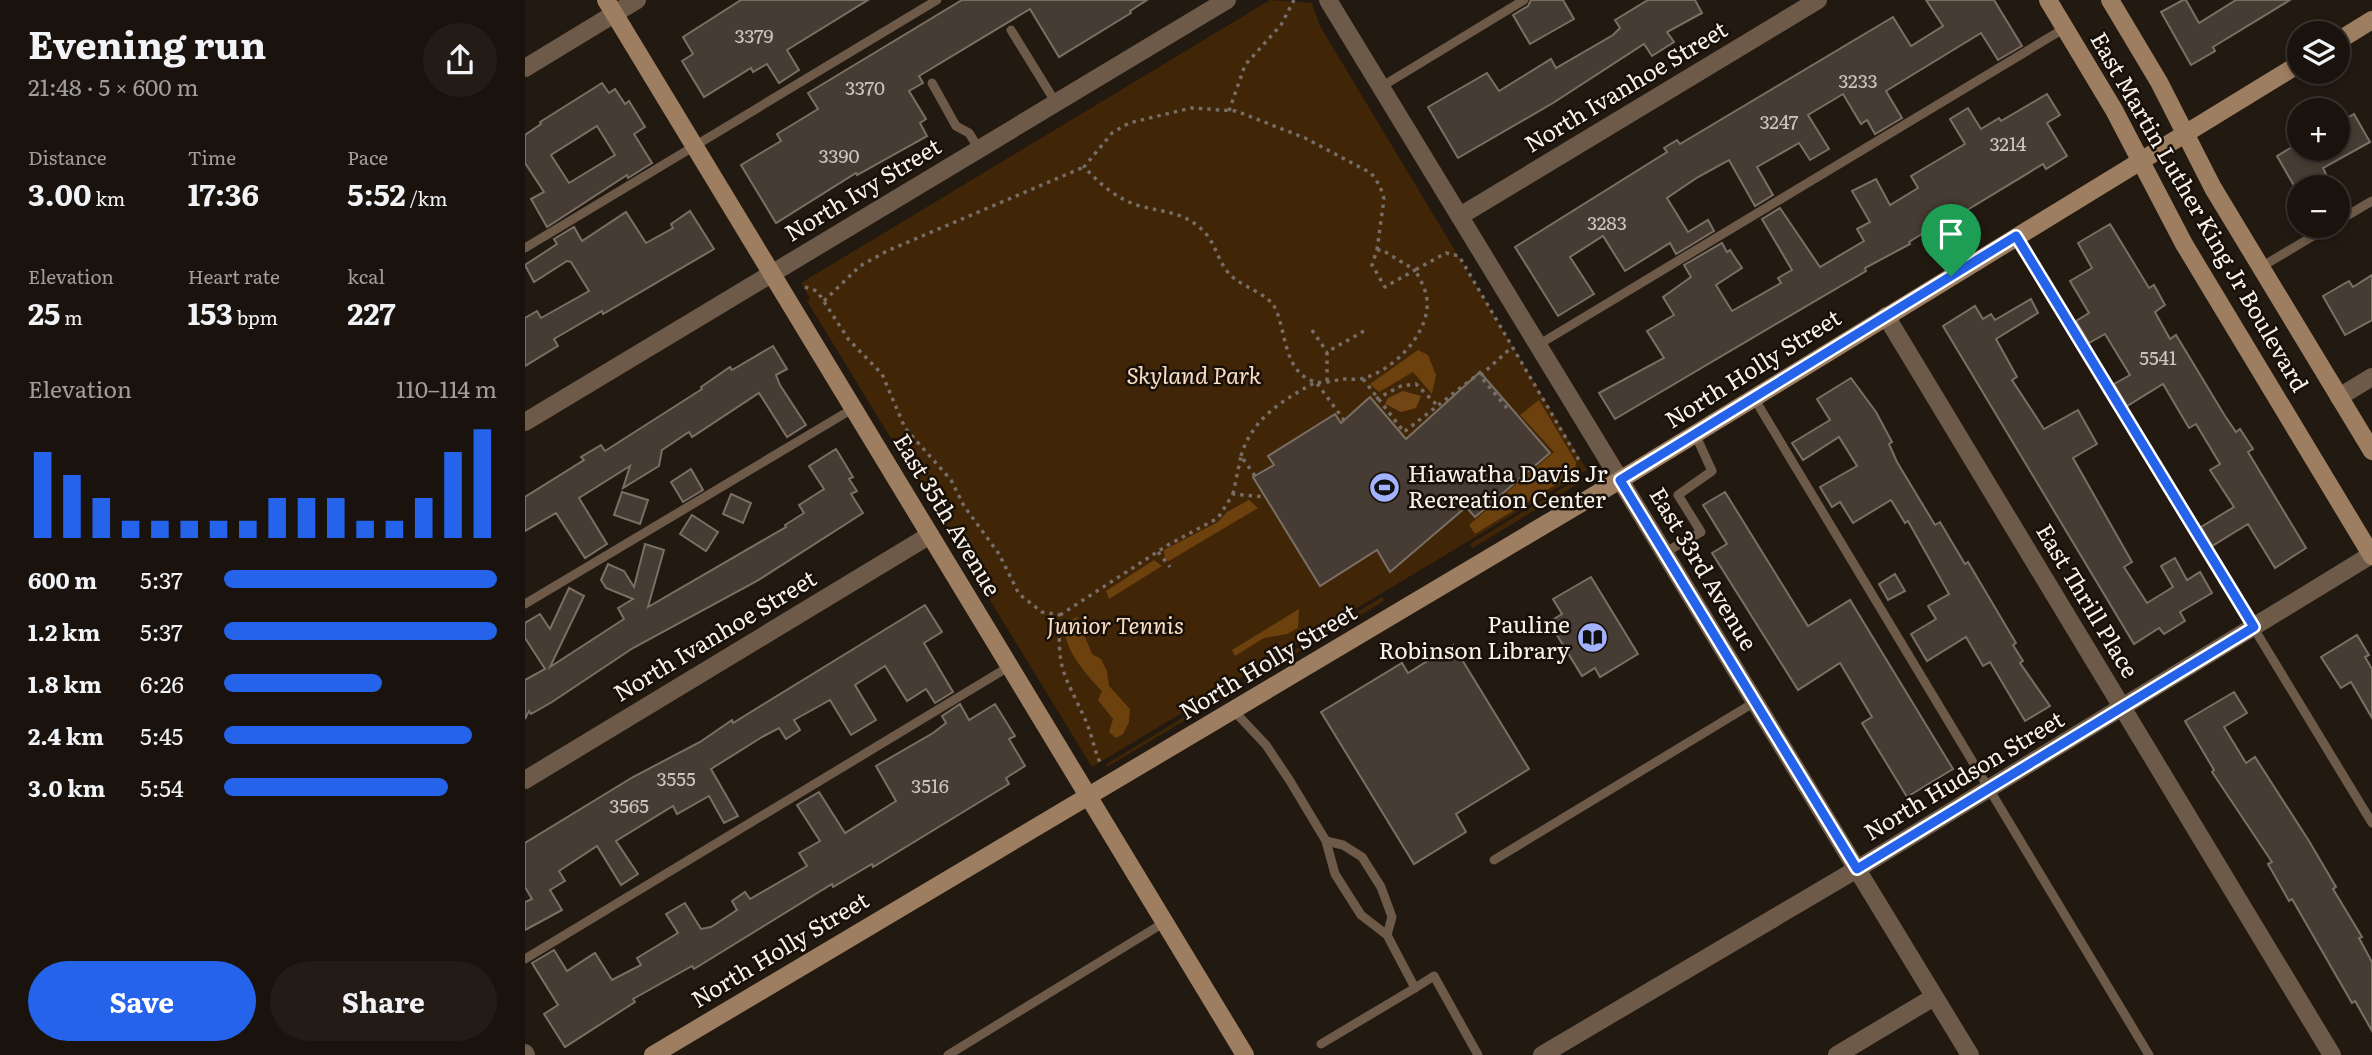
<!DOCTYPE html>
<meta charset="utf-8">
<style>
:root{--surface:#1a130d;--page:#231c16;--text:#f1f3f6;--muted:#9f9e9d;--line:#38322e;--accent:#2563eb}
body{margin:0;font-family:Literata,serif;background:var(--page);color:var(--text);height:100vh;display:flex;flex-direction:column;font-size:26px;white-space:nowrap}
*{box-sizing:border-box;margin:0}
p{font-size:23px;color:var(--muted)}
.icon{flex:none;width:38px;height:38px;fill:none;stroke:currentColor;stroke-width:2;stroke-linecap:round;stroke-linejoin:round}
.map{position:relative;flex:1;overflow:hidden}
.panel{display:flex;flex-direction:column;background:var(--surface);width:525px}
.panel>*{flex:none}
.fabs{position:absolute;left:1762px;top:21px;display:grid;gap:14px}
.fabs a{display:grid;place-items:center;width:63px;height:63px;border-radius:50%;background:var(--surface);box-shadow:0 4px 10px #0003,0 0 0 2px var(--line);font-size:35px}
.pin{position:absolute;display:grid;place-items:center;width:60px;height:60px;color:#fff;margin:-72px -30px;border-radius:50% 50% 50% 0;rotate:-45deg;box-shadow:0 0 7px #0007}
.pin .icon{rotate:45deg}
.round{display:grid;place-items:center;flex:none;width:74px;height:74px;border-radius:37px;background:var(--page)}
.summary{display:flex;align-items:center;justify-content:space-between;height:119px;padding:0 28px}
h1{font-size:38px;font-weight:700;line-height:52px}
.figures{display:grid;grid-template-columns:repeat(3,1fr);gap:10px;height:119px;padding:7px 28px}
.figures div{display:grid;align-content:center}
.figures b{font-size:30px;font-weight:700}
.figures small{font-size:19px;font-weight:400}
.figures p{font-size:19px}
.chart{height:196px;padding:14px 28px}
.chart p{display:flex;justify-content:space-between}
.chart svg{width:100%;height:126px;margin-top:7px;stroke:var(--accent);stroke-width:6}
.action{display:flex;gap:14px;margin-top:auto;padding:14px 28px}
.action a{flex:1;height:80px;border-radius:42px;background:var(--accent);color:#fff;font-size:28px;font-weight:700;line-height:80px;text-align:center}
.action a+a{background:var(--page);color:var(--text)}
ul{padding:0 28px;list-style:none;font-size:23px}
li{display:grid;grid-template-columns:112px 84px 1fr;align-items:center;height:52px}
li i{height:18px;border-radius:9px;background:var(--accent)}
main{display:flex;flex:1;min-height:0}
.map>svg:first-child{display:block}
.green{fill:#402506}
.forest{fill:#6c410e}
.water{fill:#714614}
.building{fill:#463c33;stroke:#7a6f65;stroke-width:2;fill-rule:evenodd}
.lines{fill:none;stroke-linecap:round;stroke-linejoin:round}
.path{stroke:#756d66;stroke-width:3.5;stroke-dasharray:3.5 5;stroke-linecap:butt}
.lane{stroke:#6e5a48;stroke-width:9}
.street{stroke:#6e5a48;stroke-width:18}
.secondary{stroke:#9e7e60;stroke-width:18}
.route-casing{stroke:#fff;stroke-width:14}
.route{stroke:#2563eb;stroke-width:9}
.labels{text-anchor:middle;stroke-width:5;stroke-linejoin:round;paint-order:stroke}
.number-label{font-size:19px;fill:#ccc5be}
.street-label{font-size:23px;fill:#f9f3ed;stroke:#181008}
.park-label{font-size:23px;font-style:italic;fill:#f9ddc3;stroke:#181008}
.poi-label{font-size:23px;fill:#f9f3ed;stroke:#181008;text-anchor:start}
</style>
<main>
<section class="panel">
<div class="summary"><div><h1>Evening run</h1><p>21:48 · 5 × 600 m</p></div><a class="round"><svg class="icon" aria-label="share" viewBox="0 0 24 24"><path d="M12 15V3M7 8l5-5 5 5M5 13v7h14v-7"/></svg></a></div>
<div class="figures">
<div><p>Distance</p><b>3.00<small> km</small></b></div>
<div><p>Time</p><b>17:36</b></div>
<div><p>Pace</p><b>5:52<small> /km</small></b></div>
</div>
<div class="figures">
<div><p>Elevation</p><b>25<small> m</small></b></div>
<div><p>Heart rate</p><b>153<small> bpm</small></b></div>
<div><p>kcal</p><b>227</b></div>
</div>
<div class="chart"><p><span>Elevation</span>110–114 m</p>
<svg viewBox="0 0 160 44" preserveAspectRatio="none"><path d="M5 44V14M15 44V22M25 44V30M35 44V38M45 44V38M55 44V38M65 44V38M75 44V38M85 44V30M95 44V30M105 44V30M115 44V38M125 44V38M135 44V30M145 44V14M155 44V6"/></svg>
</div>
<ul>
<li><b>600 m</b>5:37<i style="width:100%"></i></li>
<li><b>1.2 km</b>5:37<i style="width:100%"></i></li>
<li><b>1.8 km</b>6:26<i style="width:58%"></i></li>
<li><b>2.4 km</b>5:45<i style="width:91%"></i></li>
<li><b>3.0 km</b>5:54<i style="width:82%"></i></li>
</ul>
<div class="action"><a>Save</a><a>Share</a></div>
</section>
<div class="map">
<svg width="1847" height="1055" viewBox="0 0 1847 1055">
<rect width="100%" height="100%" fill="#221911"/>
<!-- green -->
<g class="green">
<path d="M 745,0 L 787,3 L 795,26 L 1062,470 L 567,767 L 282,301 L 285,298 L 276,283 Z"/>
<path d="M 1054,478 L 1056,482 L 948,548 L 945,544 Z"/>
<path d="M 857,597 L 859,601 L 720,684 L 718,681 Z"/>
<path d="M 715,683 L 717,686 L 582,767 L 580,765 Z"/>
</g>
<!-- forest -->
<g class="forest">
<path d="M 893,350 L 903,355 L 911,375 L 907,394 L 888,372 L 854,392 L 845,384 Z"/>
<path d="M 1014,400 L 1051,462 L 1050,473 L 950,534 L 944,525 L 1029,452 L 995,415 Z"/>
<path d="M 724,500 L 733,508 L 644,561 L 640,560 L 639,550 L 693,522 L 702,512 Z"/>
<path d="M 629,560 L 637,566 L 584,599 L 581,591 Z"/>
<path d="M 774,609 L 773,628 L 762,634 L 739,638 L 710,656 L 707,650 Z"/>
<path d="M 552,617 L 567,654 L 576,659 L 582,671 L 584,686 L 605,709 L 604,722 L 598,734 L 591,738 L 584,732 L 588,719 L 573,700 L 577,691 C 564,678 520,630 552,617 Z"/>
</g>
<!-- water -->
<path class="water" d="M 878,391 L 896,396 L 891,408 L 876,412 L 860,404 L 863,398 Z"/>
<!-- building -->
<g class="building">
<path d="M 216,0 L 343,0 L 262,50 L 274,70 L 254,83 L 242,64 L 228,72 L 226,68 L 179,97 L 157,61 L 168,54 L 158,37 Z"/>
<path d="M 437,0 L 622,0 L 605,11 L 606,13 L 534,57 L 505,9 L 394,76 L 398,83 L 384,91 L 401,119 L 395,123 L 402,136 L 332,175 L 331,173 L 251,223 L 216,165 L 256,141 L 252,134 L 293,109 L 283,93 Z"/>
<path d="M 1006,0 L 1038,0 L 1049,19 L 1005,44 L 988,15 L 1003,6 Z"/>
<path d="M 1123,0 L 1170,0 L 1177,13 L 1142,32 L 1149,42 L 1127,56 L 1119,44 L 1028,103 L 933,158 L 903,107 L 962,73 L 974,91 L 1026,59 L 1031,68 L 1088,35 L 1095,28 L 1090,20 Z"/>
<path d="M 1401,0 L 1469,0 L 1497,46 L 1473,60 L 1456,33 L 1361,91 L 1377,118 L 1350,134 L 1342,120 L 1336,124 L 1318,94 L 1283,115 L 1304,149 L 1285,160 L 1274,143 L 1232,167 L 1248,195 L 1230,206 L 1204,160 L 1173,177 L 1142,198 L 1163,232 L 1183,220 L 1189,231 L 1151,254 L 1145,243 L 1100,271 L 1078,236 L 1045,257 L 1069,294 L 1033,316 L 990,247 L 1142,152 L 1139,148 L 1152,140 L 1155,144 L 1368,17 L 1386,46 L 1418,26 Z"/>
<path d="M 1658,0 L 1661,0 L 1674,23 L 1711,0 L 1765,0 L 1688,47 L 1690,51 L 1666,65 L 1636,12 Z"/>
<path d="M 77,83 L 84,93 L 90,89 L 100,104 L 104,101 L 120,127 L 109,134 L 127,163 L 103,178 L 102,175 L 22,227 L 6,199 L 19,192 L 0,163 L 0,135 L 16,124 L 15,122 ZM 72,126 L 90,155 L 44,183 L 26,155 Z"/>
<path d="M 1522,94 L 1535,115 L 1522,123 L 1542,156 L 1521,169 L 1518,164 L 1434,215 L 1432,212 L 1384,242 L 1385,244 L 1340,268 L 1341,271 L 1090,419 L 1074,393 L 1139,358 L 1122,331 L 1149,315 L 1138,297 L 1166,277 L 1159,265 L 1197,243 L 1202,252 L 1205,250 L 1217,268 L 1191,285 L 1207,311 L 1256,283 L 1253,278 L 1267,270 L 1237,219 L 1255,208 L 1295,267 L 1339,241 L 1332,229 L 1345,222 L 1327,191 L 1351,179 L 1365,205 L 1393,188 L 1386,176 L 1440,144 L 1425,119 L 1443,108 L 1456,129 L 1474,118 L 1476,121 Z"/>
<path d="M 1829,114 L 1845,142 L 1798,168 L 1801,174 L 1772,191 L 1752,156 L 1774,143 L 1774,149 L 1813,149 L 1813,123 Z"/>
<path d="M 165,211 L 189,249 L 78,314 L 77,311 L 29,339 L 33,346 L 0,366 L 0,318 L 12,311 L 16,318 L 64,291 L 46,262 L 42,261 L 9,282 L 0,265 L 32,244 L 29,239 L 49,227 L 57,241 L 101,212 L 121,243 L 148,228 L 146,224 Z"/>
<path d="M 1585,224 L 1624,288 L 1629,285 L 1640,305 L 1630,312 L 1645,339 L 1651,335 L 1700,416 L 1711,432 L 1715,429 L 1728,449 L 1723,452 L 1781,548 L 1750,568 L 1723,524 L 1687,546 L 1676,527 L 1709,507 L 1685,470 L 1695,464 L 1671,424 L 1664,428 L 1638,384 L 1602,406 L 1589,384 L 1605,375 L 1580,334 L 1564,343 L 1551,321 L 1564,313 L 1545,281 L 1567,268 L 1553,243 Z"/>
<path d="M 1847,275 L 1847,320 L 1820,335 L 1798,296 L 1824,281 L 1828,287 Z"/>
<path d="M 1506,299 L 1513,313 L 1471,339 L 1492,377 L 1487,380 L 1519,429 L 1553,410 L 1572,444 L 1548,458 L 1607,562 L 1599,567 L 1622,603 L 1648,587 L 1636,566 L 1650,558 L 1662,580 L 1675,572 L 1687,593 L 1655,612 L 1660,621 L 1639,634 L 1634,628 L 1609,644 L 1418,326 L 1450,306 L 1458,319 L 1466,314 L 1470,320 Z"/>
<path d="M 248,346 L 262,369 L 251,375 L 255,385 L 281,425 L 262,437 L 234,393 L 167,437 L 164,432 L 137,450 L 134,466 L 98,488 L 105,466 L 54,498 L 82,544 L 60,558 L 31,513 L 0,531 L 0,497 L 59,460 L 56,457 L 76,445 L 80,451 L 177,389 L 176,387 L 205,367 L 207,370 Z"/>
<path d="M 955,372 L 1025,453 L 950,517 L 941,507 L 865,572 L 852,550 L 795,586 L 728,477 L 749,465 L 743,456 L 810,414 L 816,423 L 845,397 L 881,439 Z"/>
<path d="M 1326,378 L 1351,412 L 1367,442 L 1364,444 L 1372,462 L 1410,525 L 1415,522 L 1440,564 L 1443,562 L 1491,643 L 1488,645 L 1498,661 L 1495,663 L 1525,706 L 1500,721 L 1465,662 L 1458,666 L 1441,637 L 1402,661 L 1386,634 L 1411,619 L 1403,606 L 1424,594 L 1383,521 L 1380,523 L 1366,500 L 1328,523 L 1315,502 L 1307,507 L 1295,487 L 1332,466 L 1314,437 L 1278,460 L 1267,443 L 1305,420 L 1292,399 Z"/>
<path d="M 311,449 L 328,477 L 324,479 L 332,491 L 326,494 L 338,513 L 232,581 L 108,648 L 27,702 L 6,714 L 4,711 L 0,719 L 0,680 L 20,669 L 0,638 L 0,623 L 15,614 L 25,629 L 44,588 L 59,596 L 25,667 L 99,619 L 93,608 L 108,599 L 81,588 L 76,580 L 83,564 L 99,571 L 109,587 L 120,544 L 139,550 L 123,607 L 261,527 L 260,525 L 279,513 L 274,505 L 299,489 L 284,466 Z"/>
<path d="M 166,469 L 178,490 L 158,502 L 146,482 Z"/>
<path d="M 97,492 L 123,500 L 115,524 L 89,515 Z"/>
<path d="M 1200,492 L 1283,626 L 1325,600 L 1428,769 L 1382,797 L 1337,723 L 1347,717 L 1315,663 L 1273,690 L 1187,553 L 1202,544 L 1178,505 Z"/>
<path d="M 206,494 L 226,503 L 218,523 L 198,514 Z"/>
<path d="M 167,515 L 193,532 L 181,551 L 155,534 Z"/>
<path d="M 1370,574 L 1380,591 L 1363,600 L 1354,584 Z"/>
<path d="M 1066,577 L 1113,654 L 1075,677 L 1070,668 L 1057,676 L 1024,622 L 1037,614 L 1028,599 Z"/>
<path d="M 400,605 L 417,632 L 399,643 L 428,692 L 410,703 L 401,689 L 382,701 L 360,666 L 330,685 L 351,720 L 326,735 L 305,700 L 269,720 L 275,730 L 261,739 L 254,728 L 237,737 L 186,769 L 213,816 L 199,823 L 184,796 L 152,814 L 148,806 L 91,841 L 113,874 L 96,885 L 72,846 L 34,871 L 40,881 L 25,890 L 37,910 L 0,930 L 0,902 L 7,899 L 0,887 L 0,843 L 108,777 L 175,742 L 207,720 L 208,723 Z"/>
<path d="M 1832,635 L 1844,655 L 1840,657 L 1847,669 L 1847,718 L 1826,682 L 1816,688 L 1796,657 Z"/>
<path d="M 928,645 L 1004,769 L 931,814 L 941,832 L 889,864 L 796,712 L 877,663 L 883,673 Z"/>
<path d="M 1709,692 L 1722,713 L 1699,727 L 1721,763 L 1730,757 L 1784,841 L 1811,887 L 1808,889 L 1837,937 L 1834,938 L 1847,962 L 1847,1031 L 1830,1001 L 1827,1003 L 1767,899 L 1764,901 L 1743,864 L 1747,862 L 1687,772 L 1689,770 L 1660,721 Z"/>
<path d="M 435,704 L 444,720 L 470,704 L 490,736 L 484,739 L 500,766 L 481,778 L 484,784 L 348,867 L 347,864 L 308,887 L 307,884 L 169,969 L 167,966 L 108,999 L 110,1002 L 40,1047 L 19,1014 L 33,1005 L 7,963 L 29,950 L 42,971 L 70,953 L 87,980 L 116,965 L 112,958 L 153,933 L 141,914 L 160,903 L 176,929 L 186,927 L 212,910 L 207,901 L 220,892 L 225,899 L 282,866 L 274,853 L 295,841 L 272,805 L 294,792 L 320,833 L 371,801 L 351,766 L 408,733 L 421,723 L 417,716 Z"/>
</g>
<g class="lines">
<!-- path -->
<g class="path">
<path d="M 704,111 L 720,65 L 756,25 L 769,0"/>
<path d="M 852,250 L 859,199 L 855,186 L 846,173 L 780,138 L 711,111 L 666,108 L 604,123 L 587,133 L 559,167 C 575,184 593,200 615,206 C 641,213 663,212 682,235 C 693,249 694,267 710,279 C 722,288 741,294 749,306 C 762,329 757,373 791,382 C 799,384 811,380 818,379 C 825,379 833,380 839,378 C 869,370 905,333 902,300 C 901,289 895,279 890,270 L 921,253 L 934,256 L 1055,462"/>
<path d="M 852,250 L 857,250 L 890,270 L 860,287 L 847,265 Z"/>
<path d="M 280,287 L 292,291 L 324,340 L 357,374 L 380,428 L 426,480 L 439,506 L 474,554 L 494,594 L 517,612 L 535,615 C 532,671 538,671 560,719 C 567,734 569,750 576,765"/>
<path d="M 299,301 L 335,266 L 362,251 L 559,167"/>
<path d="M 787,330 L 802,352"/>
<path d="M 838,379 L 879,432 L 957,371"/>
<path d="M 802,381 L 802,352 L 839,331"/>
<path d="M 851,399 L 876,386 L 891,384 L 912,405"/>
<path d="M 982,408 L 955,376 L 987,347"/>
<path d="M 716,456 C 727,418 758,400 791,382 L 819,420"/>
<path d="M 708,494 L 716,456 L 730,476"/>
<path d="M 633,552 L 645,567"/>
<path d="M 535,615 L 643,545 L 693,518 L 708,494 L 740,497"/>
</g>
<!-- lane -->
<g class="lane">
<path d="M 486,30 L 531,103"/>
<path d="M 407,83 L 431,126 L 444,133 L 454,149"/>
<path d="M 856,87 L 999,0"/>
<path d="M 1813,221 L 1847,201"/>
<path d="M 1491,236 L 1847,823"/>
<path d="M 0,248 L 412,0"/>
<path d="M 1736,267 L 1805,226"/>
<path d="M 1013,345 L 1540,28"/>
<path d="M 1229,398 L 1624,1055"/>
<path d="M 1139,553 L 1176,532 L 1153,495 L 1187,471 L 1170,434"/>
<path d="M 0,604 L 329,408"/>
<path d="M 709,711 L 741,745 L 765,781 L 801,841 L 810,874 L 836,915 L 862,935 L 890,988 L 909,976 L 953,1055"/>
<path d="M 801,841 L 818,845 L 837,857 L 856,887 L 867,917 L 862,935"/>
<path d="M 969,860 L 1230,702"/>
<path d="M 0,959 L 485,666"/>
<path d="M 796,1044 L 890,988"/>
<path d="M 423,1055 L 640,922"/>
</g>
<!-- street -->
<g class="street">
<path d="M 803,0 L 1445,1055"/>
<path d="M 0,68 L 112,0"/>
<path d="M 935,216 L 1293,0"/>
<path d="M 1361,316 L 1807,1055"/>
<path d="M 1814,397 L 1847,377"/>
<path d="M 0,422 L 702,0"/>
<path d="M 0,780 L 405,535"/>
<path d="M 0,1053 L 1,1055"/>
<path d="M 1017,1055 L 1332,869 L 1846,555"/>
<path d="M 1312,1055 L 1409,997"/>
</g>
<!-- secondary -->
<g class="secondary">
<path d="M 81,0 L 720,1055"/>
<path d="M 1523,0 L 1589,110 L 1659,244 L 1847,556"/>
<path d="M 1585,0 L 1634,82 L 1688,188 L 1847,451"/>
<path d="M 1813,41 L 1847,20"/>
<path d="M 128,1055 L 1095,480 L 1774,64"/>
</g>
</g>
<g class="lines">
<defs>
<path id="route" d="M 1491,236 L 1729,627 L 1332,869 L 1095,480 Z"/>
</defs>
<!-- route casing -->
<use href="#route" class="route-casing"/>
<!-- route -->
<use href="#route" class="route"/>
</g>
<!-- icons -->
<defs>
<symbol id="stadium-disc" viewBox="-11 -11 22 22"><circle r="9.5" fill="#a3b2fd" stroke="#181008"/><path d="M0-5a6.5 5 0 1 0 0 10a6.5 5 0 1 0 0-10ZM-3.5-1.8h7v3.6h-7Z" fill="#111"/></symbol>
<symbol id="library-disc" viewBox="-11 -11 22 22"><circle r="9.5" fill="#a3b2fd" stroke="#181008"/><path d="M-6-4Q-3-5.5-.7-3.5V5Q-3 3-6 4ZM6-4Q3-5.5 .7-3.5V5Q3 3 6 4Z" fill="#111"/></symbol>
</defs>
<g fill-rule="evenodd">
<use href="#stadium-disc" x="842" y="470" width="35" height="35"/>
<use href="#library-disc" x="1050" y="620" width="35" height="35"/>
</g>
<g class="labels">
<!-- number labels -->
<g class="number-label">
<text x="229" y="43">3379</text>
<text x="1333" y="88">3233</text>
<text x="340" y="95">3370</text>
<text x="1254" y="129">3247</text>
<text x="1483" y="151">3214</text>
<text x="314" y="163">3390</text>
<text x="1082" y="230">3283</text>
<text x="1633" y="365">5541</text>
<text x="151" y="786">3555</text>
<text x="405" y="793">3516</text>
<text x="104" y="813">3565</text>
</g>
<!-- street labels -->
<g class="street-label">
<text transform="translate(1101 87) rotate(-31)" y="8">North Ivanhoe Street</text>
<text transform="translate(338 190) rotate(-31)" y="8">North Ivy Street</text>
<text transform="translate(1674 212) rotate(60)" y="8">East Martin Luther King Jr Boulevard</text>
<text transform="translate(1228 369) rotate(-32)" y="8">North Holly Street</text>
<text transform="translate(422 515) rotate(59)" y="8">East 35th Avenue</text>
<text transform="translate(1178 569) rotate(59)" y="8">East 33rd Avenue</text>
<text transform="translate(1562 601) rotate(59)" y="8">East Thrill Place</text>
<text transform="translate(190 636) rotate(-31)" y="8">North Ivanhoe Street</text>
<text transform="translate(743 662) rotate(-31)" y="8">North Holly Street</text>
<text transform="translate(1439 776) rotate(-31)" y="8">North Hudson Street</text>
<text transform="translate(255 950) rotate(-31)" y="8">North Holly Street</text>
</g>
<!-- park labels -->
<g class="park-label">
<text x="669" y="384">Skyland Park</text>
<text x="590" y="634">Junior Tennis</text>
</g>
<!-- poi labels -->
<g class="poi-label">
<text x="883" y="482">Hiawatha Davis Jr<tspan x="883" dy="26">Recreation Center</tspan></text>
<text x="1045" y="633" text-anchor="end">Pauline<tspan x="1045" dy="26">Robinson Library</tspan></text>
</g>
</g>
</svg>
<div class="fabs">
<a><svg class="icon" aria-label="layers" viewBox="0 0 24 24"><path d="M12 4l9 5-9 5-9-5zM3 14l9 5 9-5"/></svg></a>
<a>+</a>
<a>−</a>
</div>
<div class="pin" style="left:1426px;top:276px;background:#1e9e55"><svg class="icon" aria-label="arrive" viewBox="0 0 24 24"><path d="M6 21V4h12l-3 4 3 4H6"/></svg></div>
</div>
</main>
